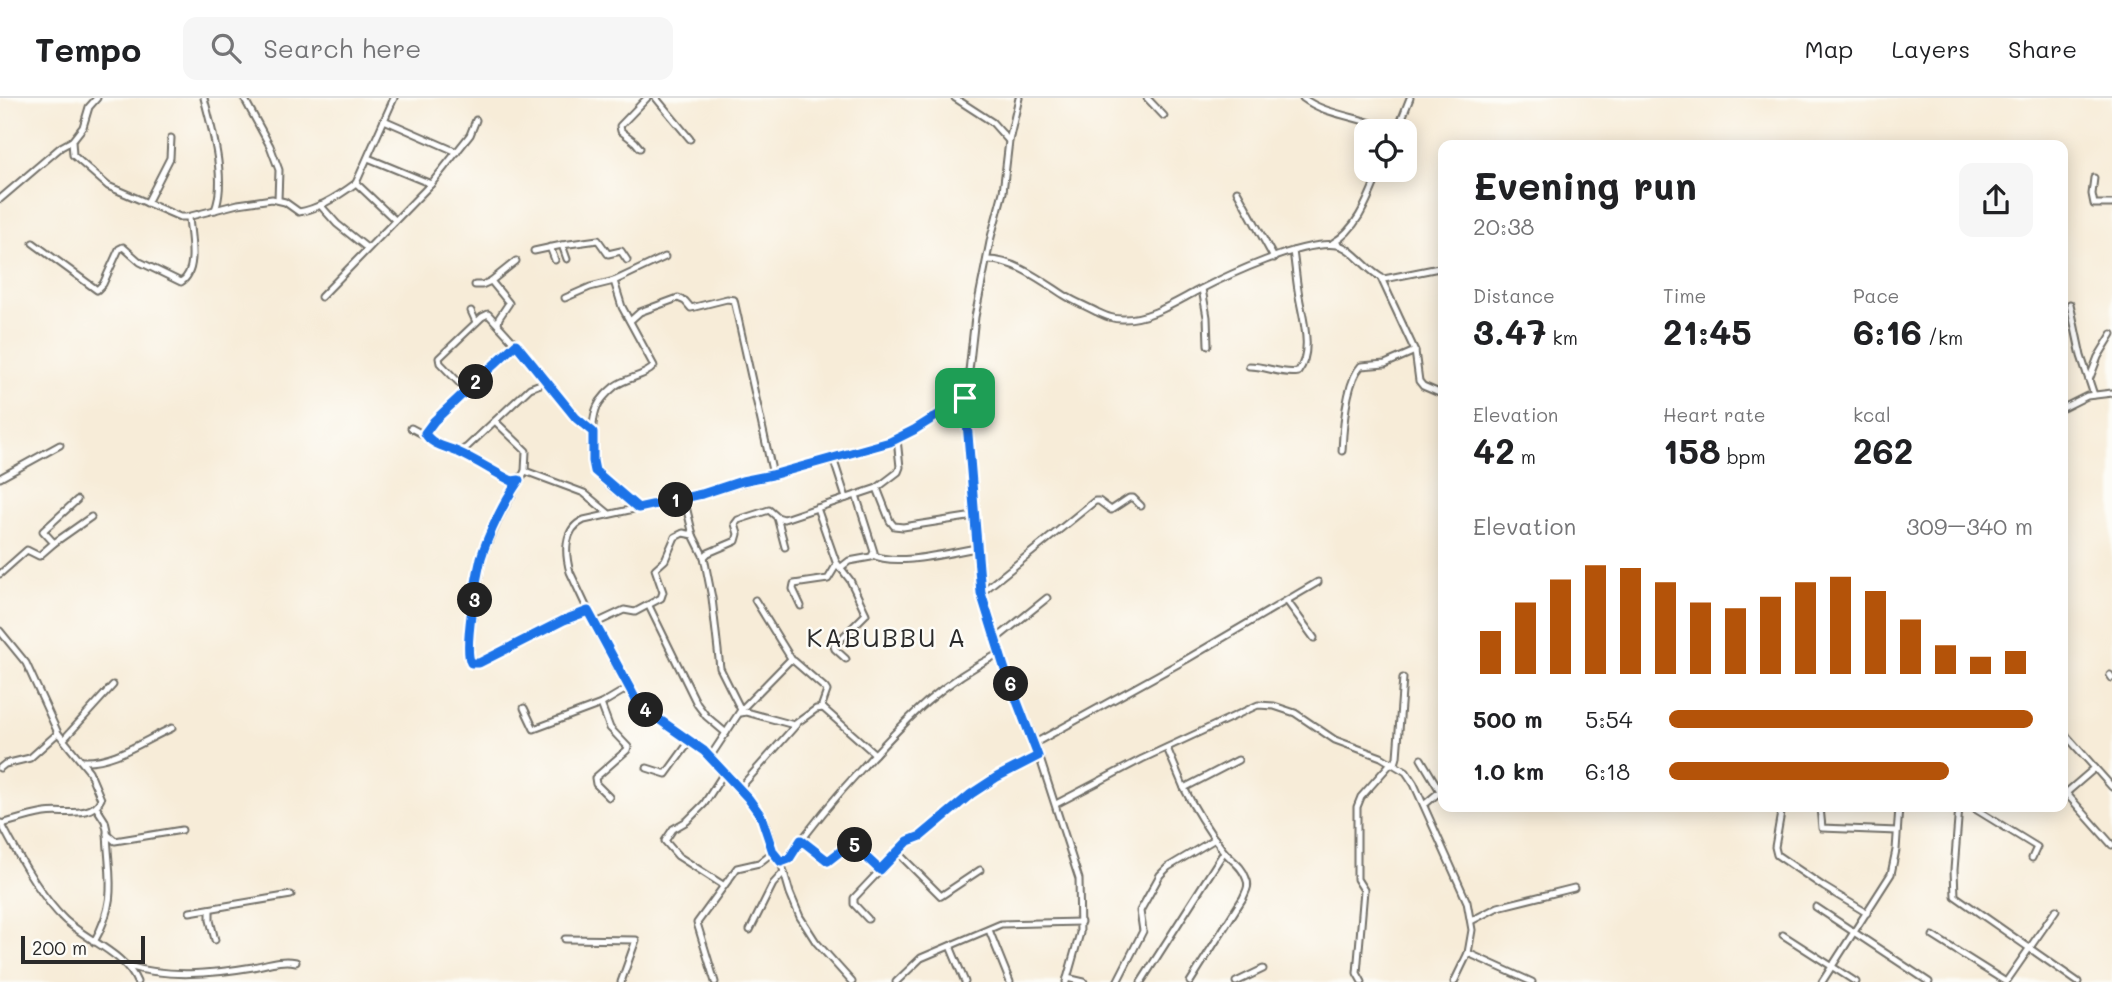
<!DOCTYPE html>
<meta charset="utf-8">
<style>
:root{--surface:#fff;--page:#f6f6f6;--text:#202124;--muted:#757577;--line:#e0e0e0;--accent:#b45309}
body{margin:0;font-family:Mali,sans-serif;background:var(--page);color:var(--text);height:100vh;display:flex;flex-direction:column;font-size:26px;white-space:nowrap}
*{box-sizing:border-box;margin:0}
p{font-size:23px;color:var(--muted)}
.icon{flex:none;width:38px;height:38px;fill:none;stroke:currentColor;stroke-width:2;stroke-linecap:round;stroke-linejoin:round}
.map{position:relative;flex:1;overflow:hidden}
.details{position:absolute;left:1438px;top:42px;width:630px;height:672px;display:flex;flex-direction:column;background:var(--surface);border-radius:14px;box-shadow:0 4px 18px #0003}
.details>*{flex:none}
.tools{position:absolute;left:1354px;top:21px;display:grid;gap:14px}
.tools a{display:grid;place-items:center;width:63px;height:63px;border-radius:14px;background:var(--surface);box-shadow:0 4px 18px #0003;font-size:35px}
.scale{position:absolute;left:21px;bottom:18px;width:124px;box-sizing:border-box;padding-left:7px;border:4px solid #2b2b2b;border-top:0;font-size:19px;line-height:24px;white-space:nowrap;color:#2b2b2b;-webkit-text-stroke:5px #fdfcf7;paint-order:stroke}
.pin{position:absolute;display:grid;place-items:center;width:60px;height:60px;color:#fff;margin:-30px;border-radius:14px;box-shadow:0 4px 10px #0006}
.km{position:absolute;width:35px;height:35px;margin:-18px;border-radius:50%;background:#222;color:#fff;font-size:19px;line-height:35px;text-align:center}
.round{display:grid;place-items:center;flex:none;width:74px;height:74px;border-radius:14px;background:var(--page)}
.headline{display:flex;align-items:center;justify-content:space-between;height:119px;padding:0 35px}
h1{font-size:38px;font-weight:700;line-height:52px}
.figures{display:grid;grid-template-columns:repeat(3,1fr);gap:10px;height:119px;padding:7px 35px}
.figures div{display:grid;align-content:center}
.figures b{font-size:35px;font-weight:700}
.figures small{font-size:19px;font-weight:400}
.figures p{font-size:19px}
.chart{height:196px;padding:14px 35px}
.chart p{display:flex;justify-content:space-between}
.chart svg{width:100%;height:126px;margin-top:7px;stroke:var(--accent);stroke-width:6}
ul{padding:0 35px;list-style:none;font-size:23px}
li{display:grid;grid-template-columns:112px 84px 1fr;align-items:center;height:52px}
li i{height:18px;border-radius:9px;background:var(--accent)}
header{display:flex;align-items:center;gap:42px;box-sizing:border-box;height:98px;padding:0 35px;background:var(--surface);border-bottom:2px solid var(--line)}
header strong{font-size:33px}
nav{display:flex;gap:38px;margin-inline-start:auto;font-size:24px}
.search{width:490px;height:63px;background:var(--page);display:flex;align-items:center;gap:18px;box-sizing:border-box;padding:0 24px;border-radius:14px;color:var(--muted);font-size:26px}
.map>svg:first-child{display:block}
.lines{fill:none;stroke-linecap:round;stroke-linejoin:round}
.minor-casing{stroke:#726f68;stroke-width:9}
.minor{stroke:#fff;stroke-width:5}
.route-casing{stroke:#fff;stroke-width:14}
.route{stroke:#1a73e8;stroke-width:9}
.labels{text-anchor:middle;stroke-width:5;stroke-linejoin:round;paint-order:stroke}
.quarter-label{font-size:26px;letter-spacing:2px;fill:#2b2b2b;stroke:#fdfcf7}
</style>
<header>
<strong>Tempo</strong>
<div class="search"><svg class="icon" aria-label="search" viewBox="0 0 24 24"><circle cx="10" cy="10" r="6"/><path d="M15 15l6 6"/></svg>Search here</div>
<nav><a>Map</a><a>Layers</a><a>Share</a></nav>
</header>
<div class="map">
<svg width="2112" height="884" viewBox="0 0 2112 884">
<rect width="100%" height="100%" fill="#fdfcf7"/>
<filter id="ink" filterUnits="userSpaceOnUse"><feTurbulence type="fractalNoise" baseFrequency=".0143" numOctaves="2"/><feDisplacementMap in="SourceGraphic" scale="14" xChannelSelector="R" yChannelSelector="G"/><feConvolveMatrix kernelMatrix="1 2 1 2 8 2 1 2 1" color-interpolation-filters="sRGB"/></filter>
<filter id="wash" filterUnits="userSpaceOnUse"><feTurbulence type="fractalNoise" baseFrequency=".00686" numOctaves="4" result="noise"/><feDisplacementMap in="SourceGraphic" scale="28" xChannelSelector="R" yChannelSelector="G"/><feGaussianBlur stdDeviation="1.57" result="paint"/><feColorMatrix in="noise" values="0 0 0 0 0 0 0 0 0 0 0 0 0 0 0 0 0 1.4 0 .05"/><feComposite in="paint" operator="in"/></filter>
<g filter="url(#wash)">
<rect width="100%" height="100%" fill="#f7ecd8"/>
</g>
<g filter="url(#ink)">
<g class="lines">
<defs>
<g id="minor">
<path d="M 97,0 L 89,9 L 83,29 L 72,43 L 73,57 L 108,88 L 180,119 L 187,119 L 238,106 L 272,101 L 285,104 L 299,114 C 319,111 340,97 356,85 L 394,0"/>
<path d="M 204,0 C 212,31 227,82 215,112"/>
<path d="M 244,0 L 270,48 L 279,72 L 278,102"/>
<path d="M 656,0 L 690,41"/>
<path d="M 955,0 L 992,24 L 1009,43"/>
<path d="M 1019,0 L 1009,43 L 1003,94 L 991,139 L 975,219 L 965,309 L 981,495 L 1005,572 L 1035,645 L 1079,781 L 1080,835 L 1066,884"/>
<path d="M 1147,0 L 1164,18"/>
<path d="M 1303,0 C 1328,19 1364,18 1391,33"/>
<path d="M 384,22 L 457,54"/>
<path d="M 1397,33 L 1410,0"/>
<path d="M 640,50 L 635,44 L 621,33 L 620,28 L 647,0"/>
<path d="M 368,60 L 431,86"/>
<path d="M 2094,80 L 2092,96 L 2094,106 L 2112,106"/>
<path d="M 356,85 L 395,122"/>
<path d="M 1237,93 L 1274,160"/>
<path d="M 0,101 L 61,49 L 72,43"/>
<path d="M 147,105 L 170,60 L 171,40"/>
<path d="M 320,107 L 337,126 L 367,150"/>
<path d="M 33,145 L 97,192 L 103,186 L 119,151 L 123,149 L 140,164 L 181,184 C 199,173 190,137 189,119"/>
<path d="M 1333,145 C 1359,130 1369,98 1380,72"/>
<path d="M 550,149 L 555,162"/>
<path d="M 534,153 L 562,147"/>
<path d="M 567,161 L 562,147 L 598,142 L 608,156 L 621,153 L 627,162"/>
<path d="M 988,162 C 1015,162 1042,183 1064,197 C 1075,204 1086,208 1097,214 C 1106,218 1112,221 1122,221 C 1148,222 1174,205 1197,193 C 1228,177 1302,142 1337,147 C 1353,149 1367,174 1384,181 L 1444,169"/>
<path d="M 1381,180 L 1415,253 L 1419,283 L 1423,288 L 1444,297"/>
<path d="M 475,187 L 482,187 L 491,183"/>
<path d="M 1202,191 L 1207,219 L 1208,247"/>
<path d="M 321,199 L 431,86 L 470,37 L 476,22"/>
<path d="M 565,200 L 590,189 L 614,183"/>
<path d="M 2070,206 L 2081,258 L 2094,297"/>
<path d="M 471,213 L 476,224"/>
<path d="M 630,223 L 640,214 L 678,200 L 685,203 L 691,210 L 727,201 L 734,202 L 773,377"/>
<path d="M 498,226 L 499,220 L 509,205 L 491,183 L 516,163"/>
<path d="M 516,246 L 434,323 L 425,335 C 431,346 447,349 458,354 C 476,362 494,374 512,383 L 519,382"/>
<path d="M 1249,268 C 1266,268 1282,277 1298,274 C 1315,252 1301,216 1298,192 C 1296,180 1295,166 1293,153"/>
<path d="M 2089,282 L 2098,259 L 2112,236"/>
<path d="M 467,293 L 440,265 L 439,260 L 482,219 L 488,216 L 532,264 L 576,320 L 593,334"/>
<path d="M 2063,310 L 2087,298 L 2112,295"/>
<path d="M 495,323 L 526,353 L 525,373 L 500,418 L 482,459 L 468,545 L 469,564 L 475,566 L 564,522 L 588,513"/>
<path d="M 411,330 L 426,338"/>
<path d="M 1342,353 C 1343,331 1346,284 1361,268 L 1385,266 L 1415,253"/>
<path d="M 459,354 L 467,349 L 530,290 L 548,283"/>
<path d="M 833,360 L 846,400"/>
<path d="M 525,373 L 584,395 L 608,415"/>
<path d="M 0,380 L 60,347"/>
<path d="M 877,390 L 890,423 L 894,428 L 903,429 L 974,418"/>
<path d="M 684,400 L 693,437"/>
<path d="M 637,410 C 624,399 606,388 596,374 C 589,364 592,320 597,309 C 601,300 608,294 615,288 C 627,279 645,279 654,268 L 622,209 L 614,183 L 665,159"/>
<path d="M 817,410 L 836,464 L 850,482 L 866,516 L 834,548 L 835,551 L 846,561"/>
<path d="M 777,419 L 785,449"/>
<path d="M 54,445 L 91,419"/>
<path d="M 873,457 C 896,469 951,454 977,450"/>
<path d="M 840,470 L 849,463 L 871,459 L 874,454 L 856,397"/>
<path d="M 0,476 L 27,452 L 39,458 L 54,445 L 43,433 L 77,402"/>
<path d="M 981,495 L 1095,403 L 1099,403 L 1111,412 L 1129,400 L 1133,400 L 1141,408"/>
<path d="M 755,502 L 792,562"/>
<path d="M 1287,503 L 1314,540"/>
<path d="M 649,508 L 697,606 L 706,618 L 726,635"/>
<path d="M 801,508 L 793,491 L 794,486 L 828,481 L 837,466"/>
<path d="M 594,526 L 624,512 L 635,514 L 661,500 L 663,494 L 655,471 L 665,462 L 675,439 L 683,435 L 693,437 L 704,459"/>
<path d="M 0,533 L 26,565 L 58,635 L 89,673 L 101,701 C 92,721 62,712 45,715 C 31,717 16,722 2,726"/>
<path d="M 996,541 L 1047,500"/>
<path d="M 2110,577 L 2112,580"/>
<path d="M 601,606 L 610,630 L 628,649 L 627,652 L 595,680 L 596,686 L 609,699"/>
<path d="M 524,610 L 534,631 L 601,606 L 628,590"/>
<path d="M 823,610 L 875,656"/>
<path d="M 741,612 L 790,562 L 794,563 L 825,590 L 827,593 L 822,607 L 823,610"/>
<path d="M 741,615 L 746,614 L 794,627 L 816,611 L 823,610"/>
<path d="M 2063,634 L 2112,689"/>
<path d="M 64,641 L 113,587"/>
<path d="M 1035,645 L 1187,561 L 1318,484"/>
<path d="M 1167,650 L 1184,690 L 1238,662"/>
<path d="M 710,659 L 741,612 L 720,570 L 712,500 L 704,459 L 708,455 L 736,443 L 738,436 L 735,426 L 738,422 L 769,412 L 777,419 L 784,421 L 877,390 L 898,374 L 900,369 L 897,341"/>
<path d="M 1421,661 L 1440,693"/>
<path d="M 82,663 C 114,665 144,642 172,630"/>
<path d="M 1395,666 L 1397,659 L 1403,580"/>
<path d="M 0,670 L 5,666 L 30,660 L 58,635"/>
<path d="M 647,670 L 666,676 L 690,643"/>
<path d="M 1184,690 C 1195,712 1207,731 1222,751 C 1230,762 1241,766 1246,780 C 1250,788 1246,793 1243,800 L 1190,884"/>
<path d="M 739,691 L 796,627"/>
<path d="M 2063,692 L 2066,695 L 2095,670"/>
<path d="M 2066,695 L 2112,747"/>
<path d="M 1056,706 L 1142,661 L 1258,607 L 1274,608 L 1295,615 L 1335,642 L 1381,659 L 1406,674 L 1414,686 L 1467,804 L 1472,832 L 1468,855 L 1454,884"/>
<path d="M 1424,707 L 1444,690"/>
<path d="M 1782,709 L 1775,749 L 1777,757 L 1824,789 L 1867,815"/>
<path d="M 1820,709 L 1822,730 L 1897,733"/>
<path d="M 1959,709 L 1954,772 L 1955,798 L 2078,884"/>
<path d="M 1972,709 L 2037,749 L 2032,760"/>
<path d="M 1,725 C 16,754 41,799 64,821 C 86,842 126,856 137,884"/>
<path d="M 107,736 L 115,743 L 182,732"/>
<path d="M 801,742 L 828,763 L 851,745 L 880,772"/>
<path d="M 898,755 L 941,798 L 980,772"/>
<path d="M 781,764 L 788,761 C 812,727 836,698 864,668 C 909,619 939,586 1000,555"/>
<path d="M 723,787 L 678,758 L 665,743 L 673,731 L 687,723 L 704,706 L 724,675"/>
<path d="M 1816,809 L 1929,884"/>
<path d="M 210,811 L 210,822 L 215,842"/>
<path d="M 190,814 L 291,797"/>
<path d="M 868,821 L 854,806 L 854,800 L 908,743 L 921,738 L 971,696 L 997,679 L 1038,658"/>
<path d="M 1471,823 L 1498,809 L 1574,790"/>
<path d="M 750,832 L 773,786 L 783,775"/>
<path d="M 989,832 L 1010,884"/>
<path d="M 1783,837 L 1856,884"/>
<path d="M 1933,838 L 2006,884 L 2056,812"/>
<path d="M 565,841 L 636,842 L 621,884"/>
<path d="M 94,844 C 119,800 108,778 107,732 L 105,723 L 96,709"/>
<path d="M 950,848 L 965,884"/>
<path d="M 1468,855 L 1532,884"/>
<path d="M 128,868 C 168,880 212,876 253,869 C 268,866 281,861 296,864"/>
<path d="M 1067,880 L 1084,884"/>
<path d="M 715,884 L 697,825 L 737,770 L 759,765 L 773,754"/>
<path d="M 852,884 L 816,844 L 800,819 L 790,795 L 781,764 L 773,754 L 765,726 L 757,712 L 704,653 L 650,616 L 635,600 L 601,540 L 570,474 C 565,456 563,431 584,422 L 702,396 L 890,344 L 914,332 L 965,300"/>
<path d="M 896,884 L 921,860 L 1001,826 L 1081,824"/>
<path d="M 1117,884 L 1143,833 L 1140,813 L 1160,777 L 1168,769 L 1215,741"/>
<path d="M 1141,884 L 1224,754"/>
<path d="M 1236,884 L 1263,871"/>
<path d="M 1362,884 L 1357,875 L 1364,792 L 1357,781 L 1357,709 L 1361,699 L 1392,664"/>
<path d="M 1822,884 L 1891,776 L 1896,752 L 1899,709"/>
</g>
</defs>
<!-- minor casing -->
<use href="#minor" class="minor-casing"/>
<!-- minor -->
<use href="#minor" class="minor"/>
</g>
</g>
<g class="lines" filter="url(#ink)">
<defs>
<path id="route" d="M 516,246 L 576,320 L 593,334 L 593,363 L 595,373 L 638,410 L 702,396 L 742,383 L 772,377 L 890,344 L 914,332 L 965,300 L 981,495 L 1005,572 L 1038,658 L 997,679 L 971,696 L 921,738 L 908,743 L 880,772 L 851,745 L 828,763 L 801,742 L 789,761 L 781,764 L 773,754 L 761,718 L 748,700 L 704,653 L 650,615 L 635,600 L 588,513 L 564,522 L 479,565 L 471,565 C 463,552 477,477 481,460 C 489,434 504,404 519,382 L 512,383 C 494,374 476,362 458,354 C 447,349 431,347 425,335 L 434,323 Z"/>
</defs>
<!-- route casing -->
<use href="#route" class="route-casing"/>
<!-- route -->
<use href="#route" class="route"/>
</g>
<g class="labels">
<!-- quarter labels -->
<g class="quarter-label">
<text x="887" y="549">KABUBBU A</text>
</g>
</g>
</svg>
<div class="tools">
<a><svg class="icon" aria-label="locate" viewBox="0 0 24 24"><circle cx="12" cy="12" r="6"/><path d="M12 2v4M12 18v4M2 12h4M18 12h4"/></svg></a>
</div>
<div class="scale">200 m</div>
<div class="pin" style="left:965px;top:300px;background:#1e9e55"><svg class="icon" aria-label="arrive" viewBox="0 0 24 24"><path d="M6 21V4h12l-3 4 3 4H6"/></svg></div>
<b class="km" style="left:676px;top:402px">1</b>
<b class="km" style="left:476px;top:284px">2</b>
<b class="km" style="left:475px;top:502px">3</b>
<b class="km" style="left:646px;top:612px">4</b>
<b class="km" style="left:855px;top:747px">5</b>
<b class="km" style="left:1011px;top:586px">6</b>
<section class="details">
<div class="headline"><div><h1>Evening run</h1><p>20:38</p></div><a class="round"><svg class="icon" aria-label="share" viewBox="0 0 24 24"><path d="M12 15V3M7 8l5-5 5 5M5 13v7h14v-7"/></svg></a></div>
<div class="figures">
<div><p>Distance</p><b>3.47<small> km</small></b></div>
<div><p>Time</p><b>21:45</b></div>
<div><p>Pace</p><b>6:16<small> /km</small></b></div>
</div>
<div class="figures">
<div><p>Elevation</p><b>42<small> m</small></b></div>
<div><p>Heart rate</p><b>158<small> bpm</small></b></div>
<div><p>kcal</p><b>262</b></div>
</div>
<div class="chart"><p><span>Elevation</span>309–340 m</p>
<svg viewBox="0 0 160 44" preserveAspectRatio="none"><path d="M5 44V29M15 44V19M25 44V11M35 44V6M45 44V7M55 44V12M65 44V19M75 44V21M85 44V17M95 44V12M105 44V10M115 44V15M125 44V25M135 44V34M145 44V38M155 44V36"/></svg>
</div>
<ul>
<li><b>500 m</b>5:54<i style="width:100%"></i></li>
<li><b>1.0 km</b>6:18<i style="width:77%"></i></li>
</ul>
</section>
</div>
